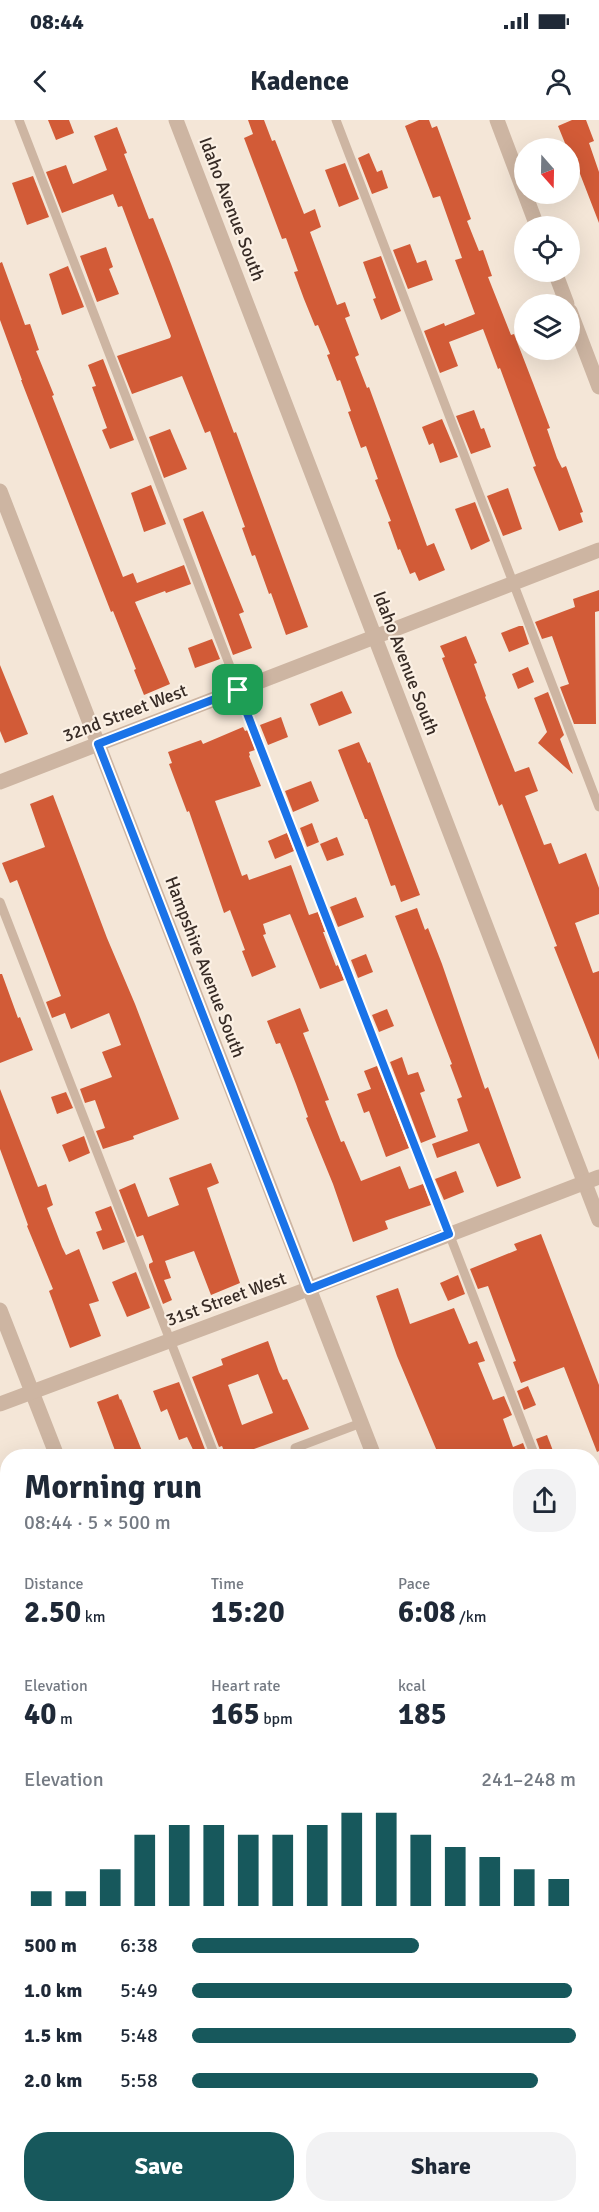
<!DOCTYPE html>
<meta charset="utf-8">
<style>
:root{--surface:#fff;--page:#f2f2f3;--text:#1f2937;--muted:#747a83;--accent:#17585c}
body{margin:0;font-family:Signika,sans-serif;background:var(--page);color:var(--text);height:100vh;display:flex;flex-direction:column;font-size:22px;white-space:nowrap}
*{box-sizing:border-box;margin:0}
p{font-size:20px;color:var(--muted)}
.icon{flex:none;width:33px;height:33px;fill:none;stroke:currentColor;stroke-width:2;stroke-linecap:round;stroke-linejoin:round}
.map{position:relative;flex:1;overflow:hidden}
.sheet{position:absolute;left:0px;top:1329px;width:600px;height:764px;display:flex;flex-direction:column;background:var(--surface);border-radius:24px 24px 0 0;box-shadow:0 6px 24px #0002}
.sheet>*{flex:none}
.needle{width:39px;rotate:160deg}
.controls{position:absolute;left:514px;top:18px;display:grid;gap:12px}
.controls a{display:grid;place-items:center;width:66px;height:66px;border-radius:50%;background:var(--surface);box-shadow:0 6px 24px #0002;font-size:30px}
.pin{position:absolute;display:grid;place-items:center;width:51px;height:51px;color:#fff;margin:-26px;border-radius:12px;box-shadow:0 3px 9px #0006}
.round{display:grid;place-items:center;flex:none;width:63px;height:63px;border-radius:24px;background:var(--page)}
.overview{display:flex;align-items:center;justify-content:space-between;height:102px;padding:0 24px}
h1{font-size:33px;font-weight:800;line-height:45px}
.stats{display:grid;grid-template-columns:repeat(3,1fr);gap:9px;height:102px;padding:6px 24px}
.stats div{display:grid;align-content:center}
.stats b{font-size:30px;font-weight:800}
.stats small{font-size:16px;font-weight:400}
.stats p{font-size:16px}
.chart{height:168px;padding:12px 24px}
.chart p{display:flex;justify-content:space-between}
.chart svg{width:100%;height:108px;margin-top:6px;stroke:var(--accent);stroke-width:6}
.primary-button{display:flex;gap:12px;margin-top:auto;padding:12px 24px}
.primary-button a{flex:1;height:69px;border-radius:24px;background:var(--accent);color:#fff;font-size:24px;font-weight:800;line-height:69px;text-align:center}
.primary-button a+a{background:var(--page);color:var(--text)}
ul{padding:0 24px;list-style:none;font-size:20px}
li{display:grid;grid-template-columns:96px 72px 1fr;align-items:center;height:45px}
li i{height:15px;border-radius:8px;background:var(--accent)}
.status{display:flex;justify-content:space-between;align-items:center;height:42px;padding:0 30px;background:var(--surface);direction:ltr}
.status svg{height:16px;fill:currentColor}
header{display:flex;justify-content:space-between;align-items:center;height:78px;padding:0 24px;background:var(--surface);font-size:27px;font-weight:800}
.map>svg:first-child{display:block}
.building{fill:#d25b37;fill-rule:evenodd}
.lines{fill:none;stroke-linecap:round;stroke-linejoin:round}
.lane{stroke:#cdb5a2;stroke-width:9}
.street{stroke:#cdb5a2;stroke-width:15}
.secondary{stroke:#a08474;stroke-width:15}
.route-casing{stroke:#fff;stroke-width:12}
.route{stroke:#1a73e8;stroke-width:8}
.labels{text-anchor:middle;stroke-width:4.5;stroke-linejoin:round;paint-order:stroke}
.street-label{font-size:18px;fill:#372b25;stroke:#fbf0e4}
</style>
<div class="status"><b>08:44</b><svg viewBox="0 0 49 12"><path d="M0 12V9h3v3zM5 12V6h3v6zM10 12V3h3v9zM15 12V0h3v12zM26 1h20v11H26zM47 4h2v5h-2z"/></svg></div>
<header><svg class="icon" aria-label="back" viewBox="0 0 24 24"><path d="M15 5l-7 7 7 7"/></svg>Kadence<svg class="icon" aria-label="person" viewBox="0 0 24 24"><circle cx="12" cy="8" r="4"/><path d="M4 21q1-7 8-7t8 7"/></svg></header>
<div class="map">
<svg width="599" height="2092" viewBox="0 0 599 2092">
<rect width="100%" height="100%" fill="#f4e6d7"/>
<!-- building -->
<g class="building">
<path d="M 48,0 L 69,0 L 74,13 L 56,20 Z"/>
<path d="M 248,0 L 264,0 L 272,21 L 275,20 L 304,94 L 315,89 L 321,107 L 310,112 L 337,185 L 345,182 L 350,196 L 345,198 L 359,235 L 355,237 L 367,268 L 369,267 L 427,426 L 434,423 L 445,450 L 419,461 L 415,452 L 410,454 L 400,429 L 398,430 L 388,402 L 391,401 L 375,360 L 378,359 L 366,326 L 361,328 L 348,292 L 351,291 L 340,260 L 337,261 L 327,235 L 330,234 L 318,205 L 315,206 L 304,179 L 294,152 L 298,151 L 286,118 L 282,119 L 244,18 L 253,14 Z"/>
<path d="M 419,0 L 429,0 L 432,8 L 437,6 L 471,99 L 467,101 L 479,131 L 483,130 L 492,156 L 488,157 L 511,215 L 514,214 L 533,263 L 550,308 L 547,309 L 557,338 L 562,348 L 566,346 L 583,392 L 580,393 L 583,402 L 559,411 L 533,347 L 536,346 L 500,248 L 498,249 L 483,209 L 449,222 L 458,246 L 440,253 L 424,211 L 444,203 L 445,206 L 475,194 L 455,140 L 462,138 L 440,76 L 433,78 L 405,6 Z"/>
<path d="M 572,0 L 586,0 L 594,21 L 589,23 L 599,52 L 599,103 L 570,28 L 567,28 L 558,6 Z"/>
<path d="M 117,7 L 127,33 L 124,34 L 149,99 L 153,98 L 171,144 L 234,313 L 236,312 L 308,507 L 286,515 L 271,473 L 269,474 L 255,435 L 252,436 L 242,408 L 245,407 L 210,311 L 205,313 L 182,256 L 132,274 L 117,236 L 170,218 L 171,216 L 122,86 L 118,87 L 113,74 L 62,93 L 46,52 L 66,45 L 73,64 L 107,50 L 94,16 Z"/>
<path d="M 369,33 L 377,52 L 382,50 L 388,68 L 372,74 L 358,38 Z"/>
<path d="M 345,43 L 359,79 L 339,87 L 325,50 Z"/>
<path d="M 33,56 L 49,97 L 27,105 L 12,63 Z"/>
<path d="M 410,124 L 417,143 L 426,140 L 433,160 L 408,169 L 393,130 Z"/>
<path d="M 106,127 L 113,147 L 109,149 L 119,174 L 97,182 L 80,136 Z"/>
<path d="M 381,136 L 401,191 L 381,200 L 373,179 L 376,178 L 363,142 Z"/>
<path d="M 2,142 L 25,205 L 30,204 L 39,230 L 36,231 L 54,275 L 52,276 L 123,457 L 133,453 L 137,463 L 184,445 L 191,464 L 166,473 L 165,471 L 135,482 L 170,564 L 144,575 L 134,550 L 136,549 L 113,491 L 111,492 L 21,260 L 22,260 L 0,200 L 0,143 Z"/>
<path d="M 68,146 L 84,187 L 62,195 L 49,154 Z"/>
<path d="M 103,239 L 134,320 L 110,329 L 102,310 L 107,308 L 92,267 L 96,266 L 88,245 Z"/>
<path d="M 474,290 L 481,309 L 484,308 L 491,327 L 471,334 L 456,296 Z"/>
<path d="M 442,299 L 458,337 L 440,343 L 433,323 L 429,325 L 422,307 Z"/>
<path d="M 170,309 L 187,349 L 164,358 L 149,317 Z"/>
<path d="M 151,365 L 166,404 L 144,412 L 131,373 Z"/>
<path d="M 508,368 L 522,409 L 503,416 L 487,376 Z"/>
<path d="M 475,382 L 490,421 L 471,430 L 455,389 Z"/>
<path d="M 203,391 L 244,492 L 239,494 L 252,528 L 233,535 L 183,399 Z"/>
<path d="M 599,470 L 599,491 L 595,492 L 596,604 L 574,604 L 560,567 L 569,564 L 552,516 L 542,519 L 535,502 L 575,487 L 573,479 Z"/>
<path d="M 519,506 L 523,506 L 529,524 L 509,532 L 501,513 Z"/>
<path d="M 466,516 L 477,543 L 474,544 L 486,576 L 485,577 L 515,652 L 529,647 L 538,671 L 525,676 L 544,725 L 551,723 L 559,744 L 586,733 L 599,768 L 599,794 L 575,803 L 593,853 L 599,851 L 599,940 L 554,827 L 557,826 L 502,684 L 499,686 L 442,538 L 445,537 L 440,526 Z"/>
<path d="M 212,519 L 220,539 L 195,548 L 188,528 Z"/>
<path d="M 0,545 L 28,614 L 5,623 L 0,611 Z"/>
<path d="M 528,547 L 534,562 L 518,569 L 512,554 Z"/>
<path d="M 342,571 L 352,593 L 319,606 L 310,584 Z"/>
<path d="M 548,572 L 564,615 L 560,619 L 573,654 L 538,623 L 547,612 L 534,578 Z"/>
<path d="M 281,597 L 288,617 L 268,625 L 260,605 Z"/>
<path d="M 243,607 L 245,611 L 248,610 L 255,630 L 249,632 L 250,635 L 249,636 L 261,666 L 215,681 L 242,756 L 247,754 L 249,760 L 291,745 L 309,795 L 318,792 L 325,812 L 323,812 L 336,846 L 338,845 L 344,860 L 320,869 L 290,794 L 263,804 L 266,814 L 263,815 L 276,847 L 252,857 L 242,831 L 245,830 L 230,790 L 224,793 L 189,691 L 187,692 L 169,644 L 172,643 L 168,632 L 201,620 L 203,624 Z"/>
<path d="M 359,622 L 368,643 L 370,642 L 420,775 L 401,782 L 395,765 L 391,766 L 367,699 L 365,699 L 338,630 Z"/>
<path d="M 311,661 L 319,681 L 293,692 L 285,671 Z"/>
<path d="M 53,675 L 107,818 L 135,884 L 179,999 L 133,1016 L 134,1019 L 103,1029 L 96,1011 L 105,1008 L 95,980 L 85,983 L 80,969 L 112,957 L 102,932 L 121,925 L 109,893 L 71,909 L 65,893 L 52,898 L 46,882 L 61,876 L 17,760 L 10,763 L 2,743 L 45,727 L 30,684 Z"/>
<path d="M 312,703 L 319,722 L 307,727 L 300,708 Z"/>
<path d="M 287,713 L 294,731 L 275,739 L 268,721 Z"/>
<path d="M 337,717 L 344,735 L 327,741 L 320,724 Z"/>
<path d="M 356,777 L 364,797 L 338,807 L 330,787 Z"/>
<path d="M 417,788 L 425,810 L 428,808 L 442,844 L 485,969 L 488,967 L 521,1058 L 497,1067 L 479,1023 L 437,1038 L 432,1024 L 468,1011 L 457,979 L 462,977 L 450,945 L 452,944 L 395,796 Z"/>
<path d="M 366,834 L 373,852 L 358,858 L 351,840 Z"/>
<path d="M 0,854 L 2,854 L 18,898 L 20,897 L 33,930 L 0,943 Z"/>
<path d="M 300,888 L 309,911 L 303,913 L 329,980 L 325,981 L 341,1022 L 344,1021 L 361,1061 L 400,1046 L 409,1069 L 423,1064 L 431,1085 L 385,1101 L 388,1109 L 353,1122 L 333,1064 L 306,998 L 308,997 L 296,964 L 280,923 L 276,924 L 267,901 Z"/>
<path d="M 387,889 L 394,906 L 379,912 L 372,895 Z"/>
<path d="M 402,937 L 408,955 L 418,952 L 425,971 L 420,973 L 436,1017 L 421,1023 L 390,942 Z"/>
<path d="M 377,946 L 409,1028 L 386,1037 L 369,991 L 364,993 L 357,974 L 371,969 L 364,951 Z"/>
<path d="M 0,969 L 38,1067 L 46,1064 L 53,1085 L 47,1088 L 62,1127 L 66,1135 L 79,1129 L 99,1181 L 89,1184 L 101,1216 L 70,1228 L 49,1171 L 53,1169 L 27,1106 L 28,1105 L 0,1029 Z"/>
<path d="M 66,972 L 73,988 L 57,994 L 51,977 Z"/>
<path d="M 84,1016 L 90,1033 L 69,1042 L 62,1025 Z"/>
<path d="M 211,1043 L 219,1063 L 207,1068 L 240,1163 L 211,1175 L 194,1131 L 165,1141 L 171,1158 L 164,1160 L 172,1180 L 163,1184 L 149,1147 L 149,1144 L 153,1142 L 143,1115 L 137,1117 L 119,1070 L 135,1063 L 148,1097 L 179,1085 L 169,1058 Z"/>
<path d="M 456,1051 L 464,1072 L 444,1080 L 435,1059 Z"/>
<path d="M 111,1086 L 125,1122 L 103,1130 L 96,1112 L 102,1110 L 95,1092 Z"/>
<path d="M 541,1114 L 599,1265 L 599,1331 L 597,1332 L 564,1247 L 521,1263 L 513,1242 L 516,1241 L 488,1166 L 478,1169 L 470,1149 L 517,1130 L 514,1124 Z"/>
<path d="M 136,1152 L 150,1188 L 127,1197 L 112,1162 Z"/>
<path d="M 458,1155 L 465,1174 L 448,1181 L 440,1163 Z"/>
<path d="M 398,1168 L 410,1204 L 454,1188 L 469,1224 L 477,1221 L 485,1241 L 478,1243 L 493,1280 L 504,1276 L 512,1295 L 503,1299 L 513,1327 L 523,1323 L 528,1336 L 439,1336 L 397,1236 L 376,1176 Z"/>
<path d="M 268,1221 L 279,1252 L 283,1260 L 287,1259 L 309,1309 L 235,1336 L 226,1336 L 222,1326 L 219,1327 L 192,1257 L 223,1245 L 221,1239 ZM 258,1254 L 273,1293 L 242,1305 L 228,1265 Z"/>
<path d="M 179,1262 L 206,1332 L 196,1336 L 187,1317 L 179,1320 L 167,1289 L 161,1292 L 153,1271 Z"/>
<path d="M 528,1266 L 536,1285 L 524,1290 L 517,1271 Z"/>
<path d="M 118,1274 L 120,1280 L 121,1279 L 144,1336 L 117,1336 L 97,1282 Z"/>
<path d="M 547,1315 L 555,1336 L 542,1336 L 536,1319 Z"/>
</g>
<g class="lines">
<!-- lane -->
<g class="lane">
<path d="M 19,0 L 535,1336"/>
<path d="M 336,0 L 599,687"/>
<path d="M 0,782 L 215,1336"/>
<path d="M 299,1336 L 295,1328 L 361,1303"/>
<path d="M 592,1404 L 599,1401"/>
<path d="M 0,1593 L 8,1612"/>
<path d="M 0,1747 L 8,1744"/>
<path d="M 592,1844 L 599,1842"/>
<path d="M 0,2069 L 8,2066"/>
<path d="M 190,2085 L 192,2092"/>
<path d="M 502,2085 L 505,2092"/>
</g>
<!-- street -->
<g class="street">
<path d="M 176,0 L 599,1100"/>
<path d="M 497,0 L 537,106"/>
<path d="M 555,152 L 567,184"/>
<path d="M 570,191 L 599,267"/>
<path d="M 0,371 L 374,1336"/>
<path d="M 0,662 L 599,430"/>
<path d="M 0,1190 L 57,1336"/>
<path d="M 0,1284 L 287,1177 L 599,1057"/>
<path d="M 592,1901 L 599,1919"/>
<path d="M 0,2000 L 8,2019"/>
<path d="M 32,2085 L 35,2092"/>
<path d="M 347,2085 L 350,2092"/>
</g>
<!-- secondary -->
<g class="secondary">
<path d="M 592,1684 L 599,1682"/>
<path d="M 0,1907 L 8,1904"/>
</g>
</g>
<g class="lines">
<defs>
<path id="route" d="M 238,570 L 449,1114 L 309,1169 L 98,624 Z"/>
</defs>
<!-- route casing -->
<use href="#route" class="route-casing"/>
<!-- route -->
<use href="#route" class="route"/>
</g>
<g class="labels">
<!-- street labels -->
<g class="street-label">
<text transform="translate(232 89) rotate(69)" y="6">Idaho Avenue South</text>
<text transform="translate(406 543) rotate(69)" y="6">Idaho Avenue South</text>
<text transform="translate(125 593) rotate(-21)" y="6">32nd Street West</text>
<text transform="translate(205 847) rotate(69)" y="6">Hampshire Avenue South</text>
<text transform="translate(226 1179) rotate(-20)" y="6">31st Street West</text>
</g>
</g>
</svg>
<div class="controls">
<a><svg class="needle" viewBox="-14 -14 28 28"><path d="M0-13l5 13h-10z" fill="#e53935"/><path d="M0 13l5-13h-10z" fill="#747a83"/></svg></a>
<a><svg class="icon" aria-label="locate" viewBox="0 0 24 24"><circle cx="12" cy="12" r="6"/><path d="M12 2v4M12 18v4M2 12h4M18 12h4"/></svg></a>
<a><svg class="icon" aria-label="layers" viewBox="0 0 24 24"><path d="M12 4l9 5-9 5-9-5zM3 14l9 5 9-5"/></svg></a>
</div>
<div class="pin" style="left:238px;top:570px;background:#1e9e55"><svg class="icon" aria-label="arrive" viewBox="0 0 24 24"><path d="M6 21V4h12l-3 4 3 4H6"/></svg></div>
<section class="sheet">
<div class="overview"><div><h1>Morning run</h1><p>08:44 · 5 × 500 m</p></div><a class="round"><svg class="icon" aria-label="share" viewBox="0 0 24 24"><path d="M12 15V3M7 8l5-5 5 5M5 13v7h14v-7"/></svg></a></div>
<div class="stats">
<div><p>Distance</p><b>2.50<small> km</small></b></div>
<div><p>Time</p><b>15:20</b></div>
<div><p>Pace</p><b>6:08<small> /km</small></b></div>
</div>
<div class="stats">
<div><p>Elevation</p><b>40<small> m</small></b></div>
<div><p>Heart rate</p><b>165<small> bpm</small></b></div>
<div><p>kcal</p><b>185</b></div>
</div>
<div class="chart"><p><span>Elevation</span>241–248 m</p>
<svg viewBox="0 0 160 44" preserveAspectRatio="none"><path d="M5 44V38M15 44V38M25 44V29M35 44V15M45 44V11M55 44V11M65 44V15M75 44V15M85 44V11M95 44V6M105 44V6M115 44V15M125 44V20M135 44V24M145 44V29M155 44V33"/></svg>
</div>
<ul>
<li><b>500 m</b>6:38<i style="width:59%"></i></li>
<li><b>1.0 km</b>5:49<i style="width:99%"></i></li>
<li><b>1.5 km</b>5:48<i style="width:100%"></i></li>
<li><b>2.0 km</b>5:58<i style="width:90%"></i></li>
</ul>
<div class="primary-button"><a>Save</a><a>Share</a></div>
</section>
</div>
